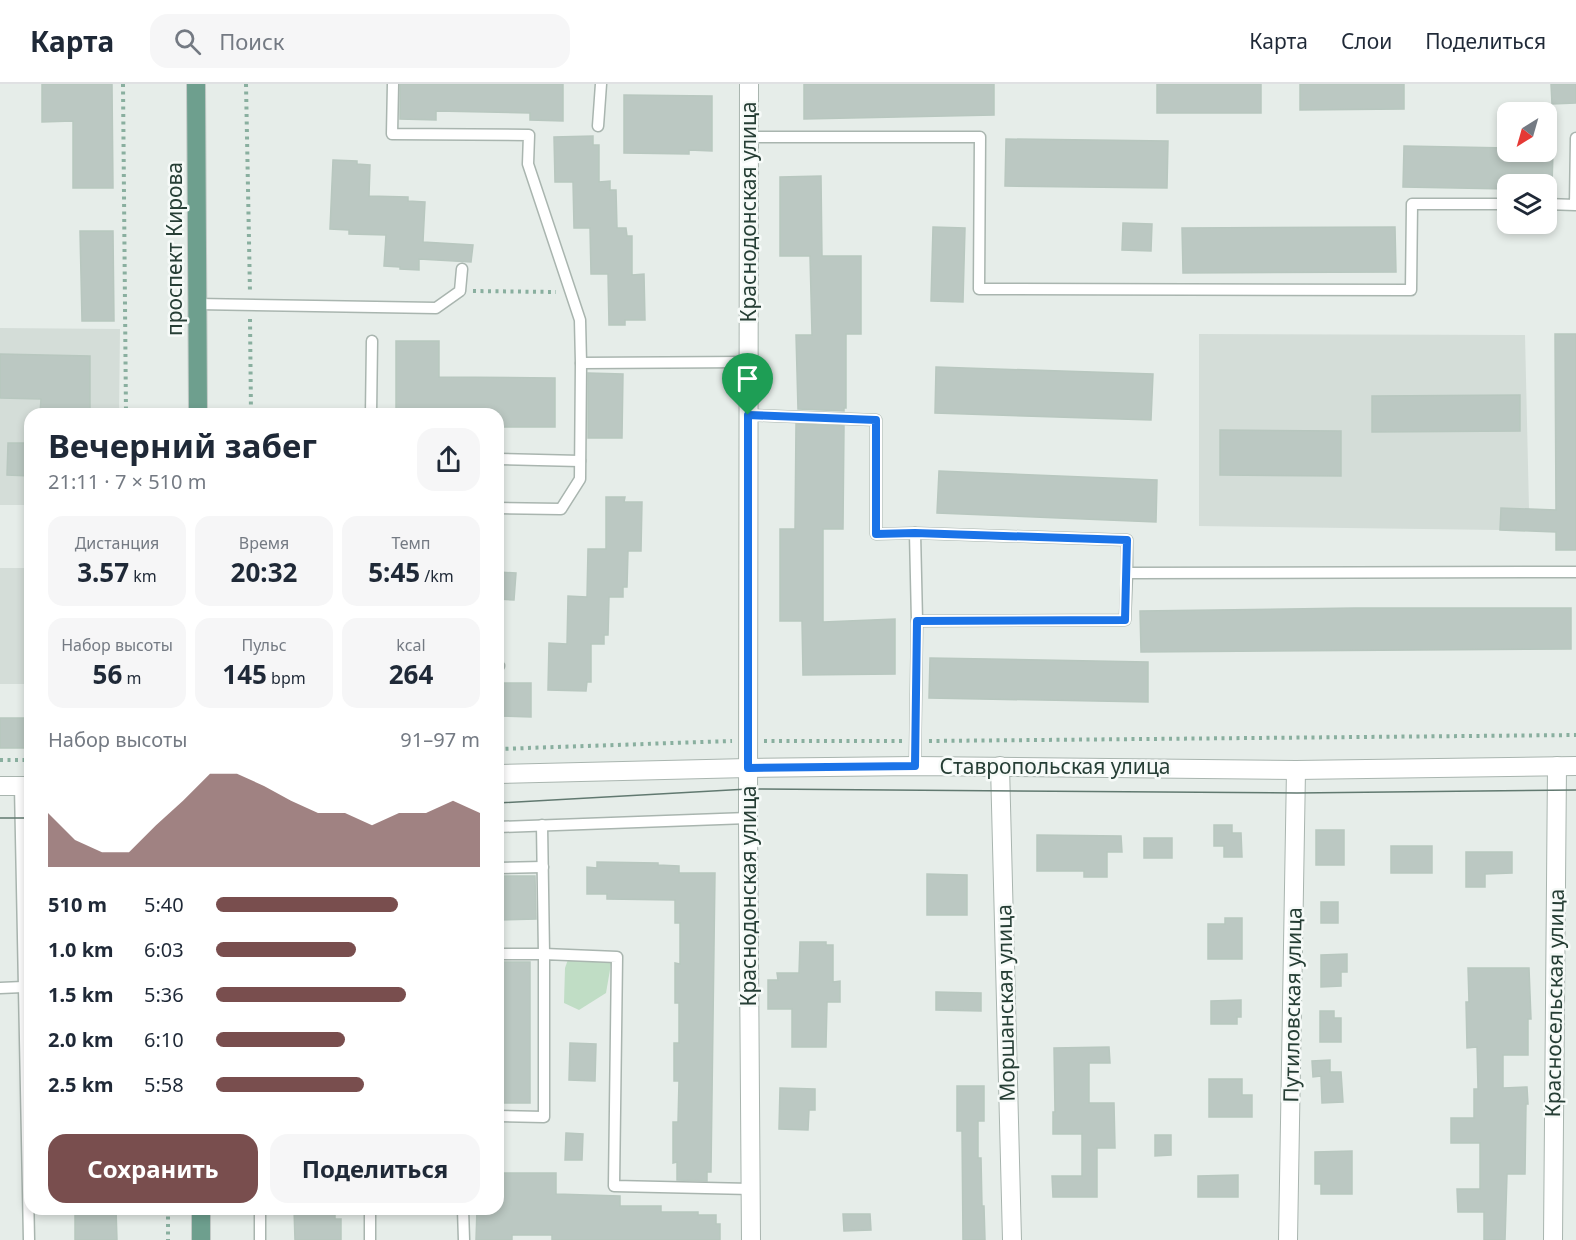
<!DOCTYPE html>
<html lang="ru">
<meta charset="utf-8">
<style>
:root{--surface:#fff;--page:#f6f6f7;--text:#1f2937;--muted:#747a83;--line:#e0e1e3;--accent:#794e4e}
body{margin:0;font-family:"Noto Sans",sans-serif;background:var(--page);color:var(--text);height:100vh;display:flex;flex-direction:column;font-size:22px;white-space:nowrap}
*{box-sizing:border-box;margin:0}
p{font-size:20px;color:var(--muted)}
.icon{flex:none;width:33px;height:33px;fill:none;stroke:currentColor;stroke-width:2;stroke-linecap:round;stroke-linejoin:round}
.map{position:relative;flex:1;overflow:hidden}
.sheet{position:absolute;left:24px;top:324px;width:480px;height:807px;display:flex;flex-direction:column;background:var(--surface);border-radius:18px;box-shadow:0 3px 9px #0003}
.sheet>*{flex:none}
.needle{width:39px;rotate:217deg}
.fabs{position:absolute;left:1497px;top:18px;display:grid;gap:12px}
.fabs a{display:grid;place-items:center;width:60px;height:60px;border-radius:12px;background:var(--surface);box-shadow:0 3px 9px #0003;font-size:30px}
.pin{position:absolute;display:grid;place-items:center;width:51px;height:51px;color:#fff;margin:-62px -26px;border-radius:50% 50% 50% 0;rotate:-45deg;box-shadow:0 0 6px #0007}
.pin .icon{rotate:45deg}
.round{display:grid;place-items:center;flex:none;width:63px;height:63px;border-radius:18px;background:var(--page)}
.summary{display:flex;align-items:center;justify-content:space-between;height:102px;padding:0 24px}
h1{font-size:33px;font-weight:700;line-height:45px}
.figures{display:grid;grid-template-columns:repeat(3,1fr);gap:9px;height:102px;padding:6px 24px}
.figures div{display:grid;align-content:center;border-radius:15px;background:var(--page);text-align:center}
.figures b{font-size:26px;font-weight:700}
.figures small{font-size:16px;font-weight:400}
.figures p{font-size:16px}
.chart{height:168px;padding:12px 24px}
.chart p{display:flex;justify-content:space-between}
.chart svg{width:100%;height:108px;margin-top:6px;fill:var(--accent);opacity:.7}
.action{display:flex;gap:12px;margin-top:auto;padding:12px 24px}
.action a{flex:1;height:69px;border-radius:18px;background:var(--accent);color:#fff;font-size:24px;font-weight:700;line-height:69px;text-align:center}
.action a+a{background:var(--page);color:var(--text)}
ul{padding:0 24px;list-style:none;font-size:20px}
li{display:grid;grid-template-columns:96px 72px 1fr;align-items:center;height:45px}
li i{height:15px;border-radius:8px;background:var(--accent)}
header{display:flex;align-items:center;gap:36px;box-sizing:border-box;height:84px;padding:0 30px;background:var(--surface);border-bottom:2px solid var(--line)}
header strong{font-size:28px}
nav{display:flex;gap:33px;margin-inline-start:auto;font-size:21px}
.search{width:420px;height:54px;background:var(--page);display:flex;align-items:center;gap:15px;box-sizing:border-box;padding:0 21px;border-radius:18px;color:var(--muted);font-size:22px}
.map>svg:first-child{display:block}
.built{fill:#d4ddd8}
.green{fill:#c0ddc5}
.building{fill:#bbc8c2;stroke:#b8c7bf;stroke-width:1.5}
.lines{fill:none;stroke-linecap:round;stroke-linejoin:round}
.service-casing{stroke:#a9b5af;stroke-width:13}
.minor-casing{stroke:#a9b5af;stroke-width:20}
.tertiary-casing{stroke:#a9b5af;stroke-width:20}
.primary-casing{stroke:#c2c9c6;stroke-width:20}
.path{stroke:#89af9f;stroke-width:4;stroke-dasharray:3 4.5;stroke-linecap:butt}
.service{stroke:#fff;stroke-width:10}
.minor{stroke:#fff;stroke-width:18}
.tertiary{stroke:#fff;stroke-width:18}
.primary{stroke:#6e9f8e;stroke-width:18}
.tram{stroke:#617970;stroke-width:1.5}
.route-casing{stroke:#fff;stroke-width:12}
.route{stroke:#1a73e8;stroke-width:8}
.labels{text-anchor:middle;stroke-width:5;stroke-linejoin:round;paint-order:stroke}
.street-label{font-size:21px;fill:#263e35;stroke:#f6faf8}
</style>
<header>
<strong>Карта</strong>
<div class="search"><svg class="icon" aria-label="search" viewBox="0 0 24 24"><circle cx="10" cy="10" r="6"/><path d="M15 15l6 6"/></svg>Поиск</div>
<nav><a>Карта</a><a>Слои</a><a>Поделиться</a></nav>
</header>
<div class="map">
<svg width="1576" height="1156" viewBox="0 0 1576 1156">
<rect width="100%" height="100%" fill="#e6ede9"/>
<!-- built -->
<g class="built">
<path d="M 0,244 L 120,245 L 119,330 L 30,330 L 30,421 L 0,421 Z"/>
<path d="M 1199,250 L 1525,251 L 1529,425 L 1500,446 L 1199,442 Z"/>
<rect x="0" y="484" width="24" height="116"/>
</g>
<!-- green -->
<path class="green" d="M 593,866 L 606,869 L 612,874 L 606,909 L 579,926 L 564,919 L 565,884 L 571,867 Z"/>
<!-- building -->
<g class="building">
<path d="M 42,0 L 112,0 L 113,104 L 73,104 L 73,37 L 42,38 Z"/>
<path d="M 400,0 L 563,0 L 563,37 L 530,36 L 530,29 L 436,27 L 436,36 L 400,35 Z"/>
<path d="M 804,0 L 994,0 L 994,31 L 804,35 Z"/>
<rect x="1157" y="0" width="104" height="29"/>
<path d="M 1300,0 L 1404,0 L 1404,25 L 1300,26 Z"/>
<path d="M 1551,0 L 1576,0 L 1576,19 L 1552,20 Z"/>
<path d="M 624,11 L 712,12 L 712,67 L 689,66 L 689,70 L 624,69 Z"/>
<path d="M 593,52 L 593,61 L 599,61 L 599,98 L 610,97 L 610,106 L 616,106 L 617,144 L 626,144 L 627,152 L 632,152 L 632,191 L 644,190 L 645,236 L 625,236 L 625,241 L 609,241 L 608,190 L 591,190 L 590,144 L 574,144 L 573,98 L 555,98 L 554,53 Z"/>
<path d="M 1006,55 L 1168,57 L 1167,104 L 1005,102 Z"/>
<path d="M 1404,62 L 1508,64 L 1508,68 L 1553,68 L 1552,100 L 1508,100 L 1508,105 L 1403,103 Z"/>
<path d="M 333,76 L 357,77 L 357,80 L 370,81 L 369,112 L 408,113 L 408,117 L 425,118 L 423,158 L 473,161 L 471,178 L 419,175 L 419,186 L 400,185 L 400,183 L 384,182 L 386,151 L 349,150 L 349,146 L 330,145 Z"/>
<path d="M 821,92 L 822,172 L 861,172 L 861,250 L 846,250 L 846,324 L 844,324 L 844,327 L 798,325 L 796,251 L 812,251 L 810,172 L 780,172 L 780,93 Z"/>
<path d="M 1123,139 L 1152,140 L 1151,167 L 1122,166 Z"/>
<path d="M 933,143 L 965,144 L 963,218 L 931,217 Z"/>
<path d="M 1395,143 L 1396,188 L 1183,189 L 1182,144 Z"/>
<path d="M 80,147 L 113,147 L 114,237 L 82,237 Z"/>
<path d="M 1555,250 L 1576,250 L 1576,466 L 1556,466 L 1556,448 L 1500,446 L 1501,424 L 1556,426 Z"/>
<path d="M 396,257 L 439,257 L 439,293 L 555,294 L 555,343 L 498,343 L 498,330 L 396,330 Z"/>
<path d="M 0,270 L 90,272 L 90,330 L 40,330 L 41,315 L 0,314 Z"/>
<path d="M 936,283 L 1153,290 L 1151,336 L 935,329 Z"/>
<path d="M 588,289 L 623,290 L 622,354 L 588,354 Z"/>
<path d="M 1520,311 L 1520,347 L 1372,348 L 1372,312 Z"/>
<path d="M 796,340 L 844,342 L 843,445 L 823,445 L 823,538 L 895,535 L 895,590 L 803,591 L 802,537 L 780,537 L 780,445 L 795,445 Z"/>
<path d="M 1220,346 L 1341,347 L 1341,392 L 1220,391 Z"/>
<path d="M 8,359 L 30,359 L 30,392 L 7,391 Z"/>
<path d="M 939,387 L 1157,396 L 1156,438 L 937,429 Z"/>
<path d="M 606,413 L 625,413 L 624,418 L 642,418 L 641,467 L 628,467 L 627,503 L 623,503 L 623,513 L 609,513 L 608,551 L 604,551 L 604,560 L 591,560 L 591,598 L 587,598 L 586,607 L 548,606 L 549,559 L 567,560 L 568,512 L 587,513 L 588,465 L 606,465 Z"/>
<path d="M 498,488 L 516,489 L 514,516 L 498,515 Z"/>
<path d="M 1355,524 L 1571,524 L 1571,565 L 1141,568 L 1140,527 Z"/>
<path d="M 930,574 L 1148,578 L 1148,618 L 929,614 Z"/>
<path d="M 498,599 L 531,599 L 531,633 L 498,632 Z"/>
<path d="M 0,634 L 26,634 L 25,664 L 0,664 Z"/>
<path d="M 1214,741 L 1232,741 L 1232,749 L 1241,749 L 1242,773 L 1224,773 L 1224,762 L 1214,762 Z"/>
<rect x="1316" y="746" width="28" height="35"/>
<path d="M 1037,751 L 1121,752 L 1122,768 L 1107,768 L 1107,793 L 1084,793 L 1084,787 L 1037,787 Z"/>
<rect x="1144" y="754" width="28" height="20"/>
<rect x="1391" y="762" width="41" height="27"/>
<path d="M 1466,768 L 1512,768 L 1512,789 L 1485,790 L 1485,803 L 1466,803 Z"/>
<path d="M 597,778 L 658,779 L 658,781 L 679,782 L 679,789 L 715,789 L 711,1088 L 707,1088 L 707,1097 L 677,1096 L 677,1078 L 673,1079 L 673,1038 L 678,1038 L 679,997 L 674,997 L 674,959 L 679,959 L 679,919 L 675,919 L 675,879 L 680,880 L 680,839 L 675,839 L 675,816 L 607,815 L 607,810 L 587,810 L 587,783 L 597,784 Z"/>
<path d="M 927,790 L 967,791 L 967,831 L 927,831 Z"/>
<path d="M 498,792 L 535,792 L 536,835 L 498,836 Z"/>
<rect x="1321" y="818" width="17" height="21"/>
<path d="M 1225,834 L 1242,834 L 1242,875 L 1208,875 L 1208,840 L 1225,840 Z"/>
<path d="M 800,858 L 826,858 L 826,861 L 833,861 L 833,898 L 840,897 L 840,918 L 827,918 L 826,963 L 792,963 L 792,925 L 768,925 L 768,896 L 778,896 L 777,889 L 799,889 Z"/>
<path d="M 1347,870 L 1347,888 L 1341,888 L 1341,902 L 1321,903 L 1321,871 Z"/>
<rect x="498" y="878" width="32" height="141"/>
<path d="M 1468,884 L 1529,884 L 1531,935 L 1528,935 L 1528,971 L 1503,971 L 1503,1004 L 1527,1003 L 1528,1020 L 1526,1020 L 1525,1090 L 1507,1090 L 1505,1156 L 1484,1156 L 1484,1128 L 1458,1128 L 1457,1105 L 1480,1105 L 1480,1059 L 1451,1059 L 1451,1034 L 1474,1034 L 1474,1005 L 1478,1005 L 1477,963 L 1467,964 L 1466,918 L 1469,918 Z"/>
<path d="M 936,908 L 981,909 L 981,927 L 936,926 Z"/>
<path d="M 1241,916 L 1241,933 L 1237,933 L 1237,940 L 1211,940 L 1211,917 Z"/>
<path d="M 1320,927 L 1334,927 L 1334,934 L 1341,934 L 1341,958 L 1320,958 Z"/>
<path d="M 570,959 L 596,960 L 595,997 L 569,996 Z"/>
<path d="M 1109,963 L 1110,979 L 1089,979 L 1089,1019 L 1114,1019 L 1115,1064 L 1097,1064 L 1097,1113 L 1053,1113 L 1052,1092 L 1082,1092 L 1082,1050 L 1053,1050 L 1053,1028 L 1055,1028 L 1054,964 Z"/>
<path d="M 1330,976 L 1330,988 L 1341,988 L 1343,1018 L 1322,1019 L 1321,992 L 1313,993 L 1312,977 Z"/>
<path d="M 1209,995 L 1242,995 L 1242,1011 L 1252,1011 L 1252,1033 L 1209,1033 Z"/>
<path d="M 957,1002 L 984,1002 L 984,1037 L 978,1037 L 978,1074 L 981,1074 L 982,1122 L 984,1122 L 985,1156 L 963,1156 L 962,1047 L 957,1047 Z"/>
<path d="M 780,1004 L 815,1005 L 815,1026 L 809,1026 L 808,1046 L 779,1045 Z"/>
<path d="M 566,1049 L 583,1050 L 582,1076 L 565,1076 Z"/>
<path d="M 1155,1051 L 1171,1051 L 1171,1071 L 1155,1072 Z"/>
<path d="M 1352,1067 L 1352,1110 L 1321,1110 L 1321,1100 L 1315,1100 L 1315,1068 Z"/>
<path d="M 498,1089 L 556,1089 L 556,1110 L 620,1112 L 620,1122 L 661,1122 L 661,1128 L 698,1128 L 698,1131 L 716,1131 L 716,1140 L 720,1140 L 720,1156 L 552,1156 L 552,1151 L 512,1151 L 512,1156 L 476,1156 L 477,1125 L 498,1125 Z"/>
<path d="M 1238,1091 L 1238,1113 L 1198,1113 L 1198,1092 Z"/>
<path d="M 75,1125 L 116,1125 L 117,1156 L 75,1156 Z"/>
<path d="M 294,1125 L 335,1125 L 335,1135 L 341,1135 L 341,1156 L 295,1156 Z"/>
<path d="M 843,1130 L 870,1130 L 871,1146 L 844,1147 Z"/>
</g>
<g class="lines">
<defs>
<g id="service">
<path d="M 393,0 L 392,50 L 529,51 L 528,80 L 580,236 L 581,279 L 749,278"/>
<path d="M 598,42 L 601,0"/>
<path d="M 748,53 L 980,53 L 979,205 L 1411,206 L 1412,120 L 1508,120"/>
<path d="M 1546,120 L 1575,121 L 1576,54"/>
<path d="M 197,220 L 436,224 L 460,207 L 462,185"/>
<path d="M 371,330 L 372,257"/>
<path d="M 748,331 L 876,336 L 876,450 L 915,449 L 917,537 L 915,682"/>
<path d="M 498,375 L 580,377"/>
<path d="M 498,424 L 561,425 L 580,395 L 581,279"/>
<path d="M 915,449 L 1127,456 L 1127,489"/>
<path d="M 917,537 L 1125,536 L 1127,489 L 1576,488"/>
<path d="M 498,582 L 499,582"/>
<path d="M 20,702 L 29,1156"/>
<path d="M 498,743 L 748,734"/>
<path d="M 498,784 L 543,783"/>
<path d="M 498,870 L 544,870 L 542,741"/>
<path d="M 0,904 L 23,903"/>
<path d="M 498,1032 L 544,1033 L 544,870 L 617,873 L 614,1102 L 751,1105"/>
<path d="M 260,1125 L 260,1156"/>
<path d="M 370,1125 L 370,1156"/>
<path d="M 463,1125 L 464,1156"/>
</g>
<g id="minor">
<path d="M 749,0 L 748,734 L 751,1156"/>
<path d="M 1000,682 L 1012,1156"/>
<path d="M 1288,1156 L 1296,686"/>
<path d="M 1553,1156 L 1557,682"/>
</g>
<g id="tertiary">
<path d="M 498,690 L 748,684 L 915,682 L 1296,686 L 1576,682"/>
<path d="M 0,702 L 30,702"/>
</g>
<g id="primary">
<path d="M 196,0 L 198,330"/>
<path d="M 201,1125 L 201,1156"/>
</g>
</defs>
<!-- service casing -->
<use href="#service" class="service-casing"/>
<!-- minor casing -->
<use href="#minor" class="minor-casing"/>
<!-- tertiary casing -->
<use href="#tertiary" class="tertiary-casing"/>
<!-- primary casing -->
<use href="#primary" class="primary-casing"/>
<!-- path -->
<g class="path">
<path d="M 123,0 L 126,330"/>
<path d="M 246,0 L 250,209"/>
<path d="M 473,207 L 556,208"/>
<path d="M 250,235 L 251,330"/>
<path d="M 764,657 L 903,657"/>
<path d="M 929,657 L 1576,651"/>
<path d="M 498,665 L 732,657"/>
<path d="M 0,676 L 30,676"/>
<path d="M 168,1125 L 168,1156"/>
</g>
<!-- service -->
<use href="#service" class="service"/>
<!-- minor -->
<use href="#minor" class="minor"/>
<!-- tertiary -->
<use href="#tertiary" class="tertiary"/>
<!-- primary -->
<use href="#primary" class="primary"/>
<!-- tram -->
<g class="tram">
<path d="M 498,719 L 748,705 L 1297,709 L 1576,706"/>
<path d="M 0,734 L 30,734"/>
</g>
</g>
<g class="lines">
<defs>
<path id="route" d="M 748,331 L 876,336 L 876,450 L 915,449 L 1127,456 L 1125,536 L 917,537 L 915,682 L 748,684 Z"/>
</defs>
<!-- route casing -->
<use href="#route" class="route-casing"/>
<!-- route -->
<use href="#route" class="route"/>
</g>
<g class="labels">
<!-- street labels -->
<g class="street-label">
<text transform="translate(749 128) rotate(-90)" y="7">Краснодонская улица</text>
<text transform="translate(175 165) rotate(-90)" y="7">проспект Кирова</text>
<text x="1055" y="690">Ставропольская улица</text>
<text transform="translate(749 812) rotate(-90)" y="7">Краснодонская улица</text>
<text transform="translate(1006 919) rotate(-91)" y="7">Моршанская улица</text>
<text transform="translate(1555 919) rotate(-89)" y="7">Красносельская улица</text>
<text transform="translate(1293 921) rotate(-89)" y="7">Путиловская улица</text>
</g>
</g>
</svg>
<div class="fabs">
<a><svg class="needle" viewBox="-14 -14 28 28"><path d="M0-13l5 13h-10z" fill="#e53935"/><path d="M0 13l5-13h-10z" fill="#747a83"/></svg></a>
<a><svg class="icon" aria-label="layers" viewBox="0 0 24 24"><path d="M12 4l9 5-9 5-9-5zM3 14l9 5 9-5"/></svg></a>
</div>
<div class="pin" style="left:748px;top:331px;background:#1e9e55"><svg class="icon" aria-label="arrive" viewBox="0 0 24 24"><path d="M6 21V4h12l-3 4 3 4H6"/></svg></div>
<section class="sheet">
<div class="summary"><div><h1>Вечерний забег</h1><p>21:11 · 7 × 510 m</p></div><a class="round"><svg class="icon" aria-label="share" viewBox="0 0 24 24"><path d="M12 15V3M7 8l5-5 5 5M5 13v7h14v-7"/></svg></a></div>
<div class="figures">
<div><p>Дистанция</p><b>3.57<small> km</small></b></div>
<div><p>Время</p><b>20:32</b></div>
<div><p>Темп</p><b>5:45<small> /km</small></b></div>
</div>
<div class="figures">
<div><p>Набор высоты</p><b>56<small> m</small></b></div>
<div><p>Пульс</p><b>145<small> bpm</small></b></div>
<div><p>kcal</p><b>264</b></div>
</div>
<div class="chart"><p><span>Набор высоты</span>91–97 m</p>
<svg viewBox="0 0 160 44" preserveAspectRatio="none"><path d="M0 44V22L10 33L20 38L30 38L40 27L50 17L60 6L70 6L80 11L90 17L100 22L110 22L120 27L130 22L140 22L150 17L160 22V44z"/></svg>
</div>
<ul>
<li><b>510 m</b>5:40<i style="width:69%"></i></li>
<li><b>1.0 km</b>6:03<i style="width:53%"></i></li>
<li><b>1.5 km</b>5:36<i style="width:72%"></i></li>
<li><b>2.0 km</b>6:10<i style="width:49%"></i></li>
<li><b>2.5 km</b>5:58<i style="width:56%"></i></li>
</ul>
<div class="action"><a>Сохранить</a><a>Поделиться</a></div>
</section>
</div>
